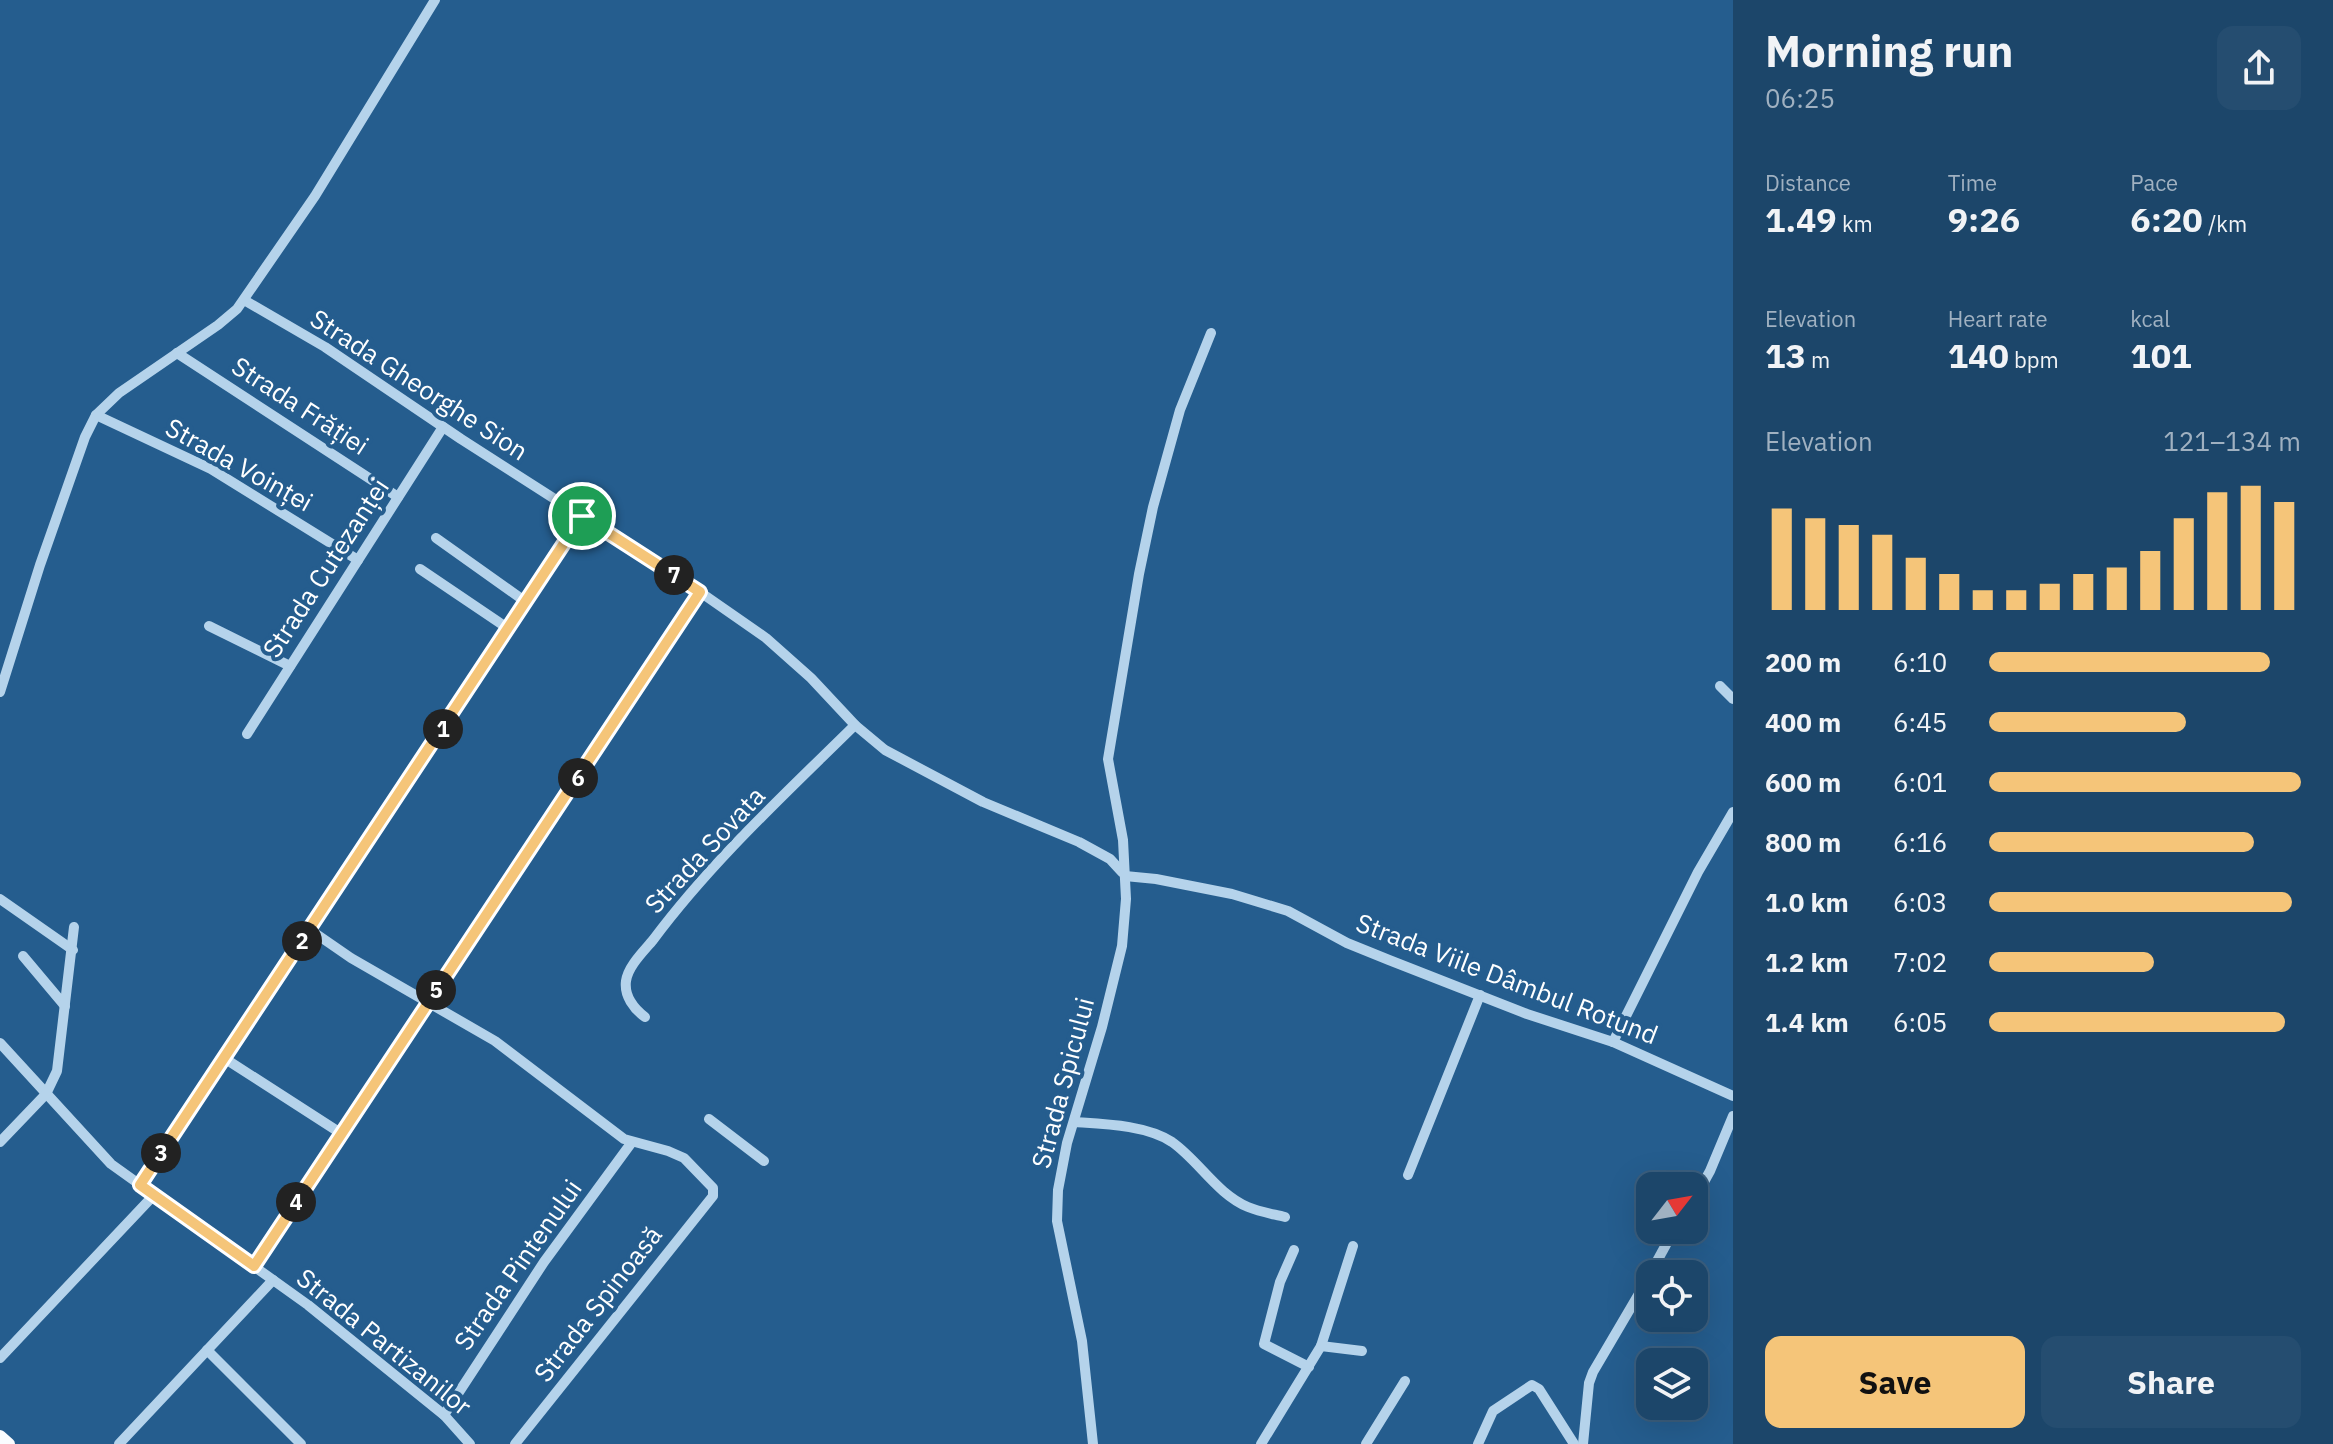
<!DOCTYPE html>
<meta charset="utf-8">
<style>
:root{--surface:#1c466a;--page:#254d70;--text:#f1f3f6;--muted:#a0b1c1;--line:#3a5e7e;--accent:#f5c579}
body{margin:0;font-family:"IBM Plex Sans",sans-serif;background:var(--page);color:var(--text);height:100vh;display:flex;flex-direction:column;font-size:30px;white-space:nowrap}
*{box-sizing:border-box;margin:0}
p{font-size:26px;color:var(--muted)}
.icon{flex:none;width:44px;height:44px;fill:none;stroke:currentColor;stroke-width:2;stroke-linecap:round;stroke-linejoin:round}
.map{position:relative;flex:1;overflow:hidden}
.sheet{display:flex;flex-direction:column;background:var(--surface);width:600px}
.sheet>*{flex:none}
.needle{width:52px;rotate:59deg}
.fabs{position:absolute;left:1636px;top:1172px;display:grid;gap:16px}
.fabs a{display:grid;place-items:center;width:72px;height:72px;border-radius:16px;background:var(--surface);box-shadow:0 8px 32px #0002,0 0 0 2px var(--line);font-size:40px}
.pin{position:absolute;display:grid;place-items:center;width:68px;height:68px;color:#fff;margin:-34px;border:4px solid #fff;border-radius:50%;box-shadow:0 2px 8px #0007}
.km{position:absolute;width:40px;height:40px;margin:-20px;border-radius:50%;background:#222;color:#fff;font-size:22px;line-height:40px;text-align:center}
.round{display:grid;place-items:center;flex:none;width:84px;height:84px;border-radius:16px;background:var(--page)}
.summary{display:flex;align-items:center;justify-content:space-between;height:136px;padding:0 32px}
h1{font-size:44px;font-weight:700;line-height:60px}
.figures{display:grid;grid-template-columns:repeat(3,1fr);gap:12px;height:136px;padding:8px 32px}
.figures div{display:grid;align-content:center}
.figures b{font-size:34px;font-weight:700}
.figures small{font-size:22px;font-weight:400}
.figures p{font-size:22px}
.chart{height:224px;padding:16px 32px}
.chart p{display:flex;justify-content:space-between}
.chart svg{width:100%;height:144px;margin-top:8px;stroke:var(--accent);stroke-width:6}
.action{display:flex;gap:16px;margin-top:auto;padding:16px 32px}
.action a{flex:1;height:92px;border-radius:16px;background:var(--accent);color:#111;font-size:32px;font-weight:700;line-height:92px;text-align:center}
.action a+a{background:var(--page);color:var(--text)}
ul{padding:0 32px;list-style:none;font-size:26px}
li{display:grid;grid-template-columns:128px 96px 1fr;align-items:center;height:60px}
li i{height:20px;border-radius:10px;background:var(--accent)}
main{display:flex;flex:1;min-height:0}
.map>svg:first-child{display:block}
.lines{fill:none;stroke-linecap:round;stroke-linejoin:round}
.minor{stroke:#b5d3eb;stroke-width:10}
.major{stroke:#fafcff;stroke-width:12}
.route-casing{stroke:#fff;stroke-width:16}
.route{stroke:#f5c579;stroke-width:10}
.labels{text-anchor:middle;stroke-width:8;stroke-linejoin:round;paint-order:stroke}
.street-label{font-size:26px;fill:#fff;stroke:#255d8e}
</style>
<main>
<div class="map">
<svg width="1733" height="1444" viewBox="0 0 1733 1444">
<rect width="100%" height="100%" fill="#255d8e"/>
<g class="lines">
<!-- minor -->
<g class="minor">
<path d="M 244,300 L 325,347 L 461,439 L 700,592 L 766,638 L 811,678 L 855,725 L 885,750 L 983,802 L 1079,842 L 1110,859 L 1122,872"/>
<path d="M 177,353 L 398,497"/>
<path d="M 96,415 L 211,469 L 358,560"/>
<path d="M 436,538 L 526,602"/>
<path d="M 420,569 L 509,629"/>
<path d="M 209,626 L 290,666"/>
<path d="M 1720,686 L 1733,699"/>
<path d="M 0,692 L 40,565 L 85,437 L 96,415 L 119,393 L 218,325 L 237,309 L 315,196 L 435,0"/>
<path d="M 247,734 L 443,427"/>
<path d="M 1125,876 L 1156,879 L 1232,894 L 1288,911 L 1347,943 L 1389,960 L 1527,1014 L 1613,1042 L 1733,1096"/>
<path d="M 0,899 L 73,950"/>
<path d="M 309,929 L 351,958 L 495,1041 L 624,1139 L 668,1151 L 684,1158 L 713,1188 L 713,1196 L 515,1444"/>
<path d="M 23,956 L 65,1006"/>
<path d="M 645,1017 C 634,1009 624,996 626,981 C 628,966 644,951 653,940 C 712,861 785,794 855,725"/>
<path d="M 1613,1042 L 1698,872 L 1733,812"/>
<path d="M 0,1043 L 111,1164 L 308,1305 L 444,1415 L 470,1444"/>
<path d="M 224,1058 L 342,1134"/>
<path d="M 709,1119 L 764,1161"/>
<path d="M 1074,1122 C 1104,1124 1146,1125 1172,1142 C 1199,1161 1217,1194 1248,1207 C 1260,1212 1273,1214 1285,1217"/>
<path d="M 0,1142 L 46,1094 L 57,1071 L 74,927"/>
<path d="M 1408,1175 L 1480,995"/>
<path d="M 140,1185 L 582,516"/>
<path d="M 1694,1200 L 1710,1171 L 1733,1116"/>
<path d="M 1294,1250 L 1280,1282 L 1264,1344 L 1309,1367"/>
<path d="M 254,1266 L 700,592"/>
<path d="M 1650,1274 L 1674,1230"/>
<path d="M 1321,1346 L 1362,1351"/>
<path d="M 207,1350 L 301,1444"/>
<path d="M 0,1358 L 154,1195"/>
<path d="M 444,1415 L 544,1262 L 632,1142"/>
<path d="M 119,1444 L 273,1280"/>
<path d="M 1093,1444 L 1082,1341 L 1057,1221 L 1058,1190 L 1067,1143 L 1102,1027 L 1122,946 L 1126,899 L 1123,840 L 1108,759 L 1139,574 L 1153,507 L 1180,410 L 1211,333"/>
<path d="M 1261,1444 L 1321,1346 L 1353,1246"/>
<path d="M 1366,1444 L 1405,1381"/>
<path d="M 1478,1444 L 1493,1411 L 1532,1385 L 1539,1389 L 1574,1444"/>
<path d="M 1583,1444 L 1589,1383 L 1593,1372 L 1650,1275"/>
</g>
<!-- major -->
<path class="major" d="M 0,1436 L 9,1444"/>
</g>
<g class="lines">
<defs>
<path id="route" d="M 582,516 L 700,592 L 254,1266 L 140,1185 Z"/>
</defs>
<!-- route casing -->
<use href="#route" class="route-casing"/>
<!-- route -->
<use href="#route" class="route"/>
</g>
<g class="labels">
<!-- street labels -->
<g class="street-label">
<text transform="translate(419 385) rotate(33)" y="9">Strada Gheorghe Sion</text>
<text transform="translate(300 406) rotate(33)" y="9">Strada Frăției</text>
<text transform="translate(239 465) rotate(29)" y="9">Strada Voinței</text>
<text transform="translate(326 568) rotate(-57)" y="9">Strada Cutezanței</text>
<text transform="translate(705 850) rotate(-47)" y="9">Strada Sovata</text>
<text transform="translate(1507 979) rotate(21)" y="9">Strada Viile Dâmbul Rotund</text>
<text transform="translate(1063 1083) rotate(-75)" y="9">Strada Spicului</text>
<text transform="translate(518 1265) rotate(-55)" y="9">Strada Pintenului</text>
<text transform="translate(598 1304) rotate(-52)" y="9">Strada Spinoasă</text>
<text transform="translate(384 1342) rotate(39)" y="9">Strada Partizanilor</text>
</g>
</g>
</svg>
<div class="fabs">
<a><svg class="needle" viewBox="-14 -14 28 28"><path d="M0-13l5 13h-10z" fill="#e53935"/><path d="M0 13l5-13h-10z" fill="#a0b1c1"/></svg></a>
<a><svg class="icon" aria-label="locate" viewBox="0 0 24 24"><circle cx="12" cy="12" r="6"/><path d="M12 2v4M12 18v4M2 12h4M18 12h4"/></svg></a>
<a><svg class="icon" aria-label="layers" viewBox="0 0 24 24"><path d="M12 4l9 5-9 5-9-5zM3 14l9 5 9-5"/></svg></a>
</div>
<div class="pin" style="left:582px;top:516px;background:#1e9e55"><svg class="icon" aria-label="arrive" viewBox="0 0 24 24"><path d="M6 21V4h12l-3 4 3 4H6"/></svg></div>
<b class="km" style="left:443px;top:729px">1</b>
<b class="km" style="left:302px;top:941px">2</b>
<b class="km" style="left:161px;top:1153px">3</b>
<b class="km" style="left:296px;top:1202px">4</b>
<b class="km" style="left:436px;top:990px">5</b>
<b class="km" style="left:578px;top:778px">6</b>
<b class="km" style="left:674px;top:575px">7</b>
</div>
<section class="sheet">
<div class="summary"><div><h1>Morning run</h1><p>06:25</p></div><a class="round"><svg class="icon" aria-label="share" viewBox="0 0 24 24"><path d="M12 15V3M7 8l5-5 5 5M5 13v7h14v-7"/></svg></a></div>
<div class="figures">
<div><p>Distance</p><b>1.49<small> km</small></b></div>
<div><p>Time</p><b>9:26</b></div>
<div><p>Pace</p><b>6:20<small> /km</small></b></div>
</div>
<div class="figures">
<div><p>Elevation</p><b>13<small> m</small></b></div>
<div><p>Heart rate</p><b>140<small> bpm</small></b></div>
<div><p>kcal</p><b>101</b></div>
</div>
<div class="chart"><p><span>Elevation</span>121–134 m</p>
<svg viewBox="0 0 160 44" preserveAspectRatio="none"><path d="M5 44V13M15 44V16M25 44V18M35 44V21M45 44V28M55 44V33M65 44V38M75 44V38M85 44V36M95 44V33M105 44V31M115 44V26M125 44V16M135 44V8M145 44V6M155 44V11"/></svg>
</div>
<ul>
<li><b>200 m</b>6:10<i style="width:90%"></i></li>
<li><b>400 m</b>6:45<i style="width:63%"></i></li>
<li><b>600 m</b>6:01<i style="width:100%"></i></li>
<li><b>800 m</b>6:16<i style="width:85%"></i></li>
<li><b>1.0 km</b>6:03<i style="width:97%"></i></li>
<li><b>1.2 km</b>7:02<i style="width:53%"></i></li>
<li><b>1.4 km</b>6:05<i style="width:95%"></i></li>
</ul>
<div class="action"><a>Save</a><a>Share</a></div>
</section>
</main>
